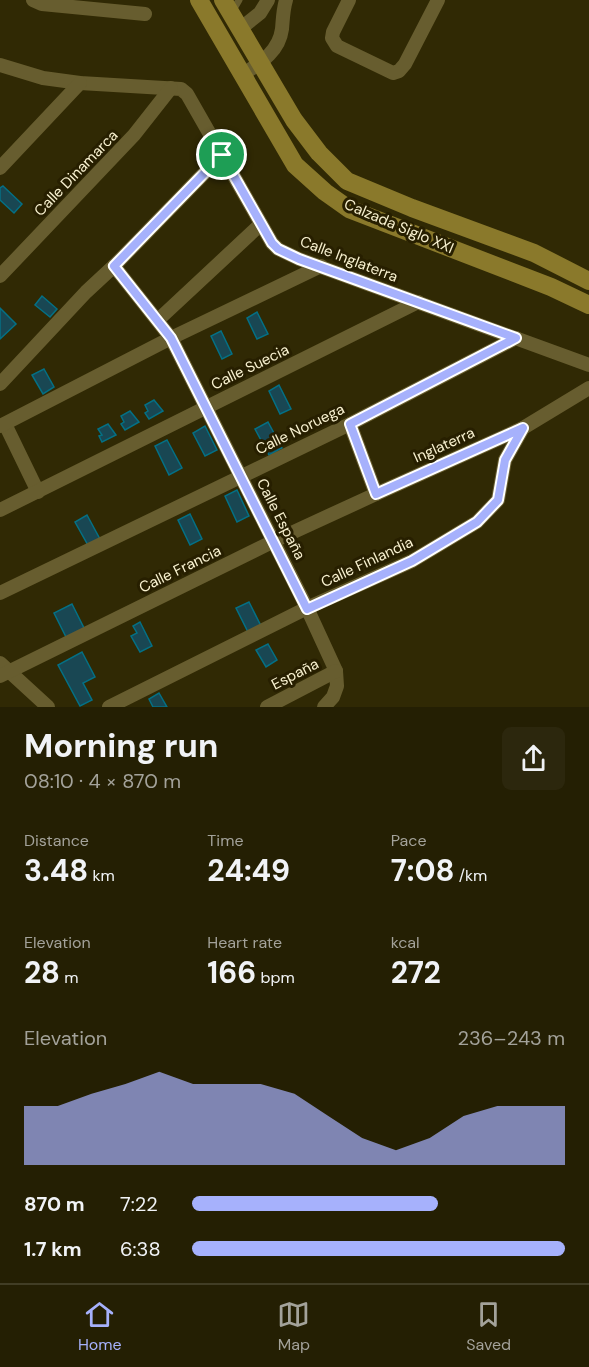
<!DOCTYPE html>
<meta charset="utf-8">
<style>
:root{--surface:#241f03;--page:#2c270d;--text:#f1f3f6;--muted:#a3a29a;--line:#413d25;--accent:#a6b1fc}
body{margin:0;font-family:"DM Sans",sans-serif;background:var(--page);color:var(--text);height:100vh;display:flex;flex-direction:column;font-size:22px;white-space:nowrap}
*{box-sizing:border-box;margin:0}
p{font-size:20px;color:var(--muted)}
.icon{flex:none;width:33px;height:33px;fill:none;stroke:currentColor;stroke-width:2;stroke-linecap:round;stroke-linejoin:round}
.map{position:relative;height:707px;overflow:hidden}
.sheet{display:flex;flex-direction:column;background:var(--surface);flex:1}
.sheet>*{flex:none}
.pin{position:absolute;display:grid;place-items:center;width:51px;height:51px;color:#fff;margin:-26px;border:3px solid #fff;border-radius:50%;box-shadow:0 2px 6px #0007}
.round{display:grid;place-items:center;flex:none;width:63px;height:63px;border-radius:9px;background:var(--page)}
.headline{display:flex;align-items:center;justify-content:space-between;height:102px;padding:0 24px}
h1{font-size:33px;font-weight:700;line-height:45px}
.metrics{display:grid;grid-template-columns:repeat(3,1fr);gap:9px;height:102px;padding:6px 24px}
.metrics div{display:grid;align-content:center}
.metrics b{font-size:30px;font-weight:700}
.metrics small{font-size:16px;font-weight:400}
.metrics p{font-size:16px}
.chart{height:168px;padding:12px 24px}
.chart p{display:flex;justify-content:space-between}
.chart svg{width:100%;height:108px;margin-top:6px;fill:var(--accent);opacity:.7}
ul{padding:0 24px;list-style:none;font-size:20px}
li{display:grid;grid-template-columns:96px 72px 1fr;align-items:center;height:45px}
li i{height:15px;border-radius:8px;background:var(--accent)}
.tab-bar{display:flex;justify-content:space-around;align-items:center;height:84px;border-top:2px solid var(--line);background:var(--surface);font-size:16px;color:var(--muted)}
.tab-bar a{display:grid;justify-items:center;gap:3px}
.tab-bar .active{color:var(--accent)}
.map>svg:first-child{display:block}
.building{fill:#194753;stroke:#047085;stroke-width:1.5}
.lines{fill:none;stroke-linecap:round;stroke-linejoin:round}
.lane{stroke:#675d2f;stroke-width:7}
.street{stroke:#675d2f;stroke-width:14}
.secondary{stroke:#8a792b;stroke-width:18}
.route-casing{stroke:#fff;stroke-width:12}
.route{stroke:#a6b1fc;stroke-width:8}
.labels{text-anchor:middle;stroke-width:6;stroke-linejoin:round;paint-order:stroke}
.street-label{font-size:15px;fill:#f9f2d0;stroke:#271f00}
</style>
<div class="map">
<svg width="589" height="707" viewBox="0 0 589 707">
<rect width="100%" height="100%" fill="#302904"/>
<!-- building -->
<g class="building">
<path d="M 3,186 L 22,204 L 14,213 L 0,200 L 0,188 Z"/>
<path d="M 42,296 L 57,309 L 50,317 L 35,305 Z"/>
<path d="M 0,308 L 16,324 L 0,339 Z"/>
<path d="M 257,312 L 268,334 L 257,339 L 247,318 Z"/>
<path d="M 221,331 L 232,354 L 222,359 L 211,336 Z"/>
<path d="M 44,369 L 54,387 L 43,394 L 32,375 Z"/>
<path d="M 279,385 L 291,409 L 280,414 L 269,391 Z"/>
<path d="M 154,400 L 163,411 L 149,419 L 145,413 L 148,411 L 145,405 Z"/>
<path d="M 130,411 L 139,422 L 125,430 L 121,424 L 124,422 L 121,416 Z"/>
<path d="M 268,422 L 282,448 L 269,455 L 255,429 Z"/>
<path d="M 108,424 L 116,435 L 102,442 L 99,436 L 102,435 L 98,429 Z"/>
<path d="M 205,426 L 217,450 L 205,456 L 193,433 Z"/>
<path d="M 167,440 L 182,468 L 169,475 L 155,446 Z"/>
<path d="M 237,490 L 249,516 L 237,522 L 225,496 Z"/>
<path d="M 190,514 L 202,539 L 190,545 L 178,520 Z"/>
<path d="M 87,515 L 101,541 L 89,547 L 75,522 Z"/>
<path d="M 249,602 L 261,626 L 248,632 L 236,608 Z"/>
<path d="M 72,604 L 85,630 L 67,639 L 54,613 Z"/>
<path d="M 140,622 L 152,646 L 140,652 L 131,636 L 137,633 L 133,626 Z"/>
<path d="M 268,644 L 277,660 L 266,667 L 256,650 Z"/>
<path d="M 82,652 L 95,677 L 83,683 L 92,700 L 80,706 L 58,665 Z"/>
<path d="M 159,693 L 167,707 L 153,707 L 149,699 Z"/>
</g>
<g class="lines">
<!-- lane -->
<path class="lane" d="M 232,12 L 239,0"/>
<!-- street -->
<g class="street">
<path d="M 33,0 L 42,4 L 145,14"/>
<path d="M 349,0 L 333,32 L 332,38 L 337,46 L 393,73 L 399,71 L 405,64 L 438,0"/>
<path d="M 240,29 L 260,13 L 268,0"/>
<path d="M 0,65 L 43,78 L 80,83 L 181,89 L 187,94 L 272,243 L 278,249 L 299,259 L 589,365"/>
<path d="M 242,75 C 260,63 279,52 282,29 C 283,18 283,10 286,0"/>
<path d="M 0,168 L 80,83"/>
<path d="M 114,266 L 222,155"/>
<path d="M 0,276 L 134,135 L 171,88"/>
<path d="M 158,320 L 261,224"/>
<path d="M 0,384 L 86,292 L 114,266 L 171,338 L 307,608 L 336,671 L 337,686 L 333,697 L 324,707"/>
<path d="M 5,424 L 38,492"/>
<path d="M 350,424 L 376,494 L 523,428 L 589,388"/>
<path d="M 0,426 L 171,338 L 321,266"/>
<path d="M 0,510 L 418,302"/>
<path d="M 0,593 L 350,424 L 516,338"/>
<path d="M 0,663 L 48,707"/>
<path d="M 0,676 L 274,541 L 376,494"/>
<path d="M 109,707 L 307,608 L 412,561 L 477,522 L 498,500 L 505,460 L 523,428"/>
<path d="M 267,707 L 336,671"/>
</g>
<!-- secondary -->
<g class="secondary">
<path d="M 199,0 L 295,165 L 325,192 L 349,209 L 551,287 L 589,305"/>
<path d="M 223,0 L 294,120 L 319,153 L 347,181 L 412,208 L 534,253 L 589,281"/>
</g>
</g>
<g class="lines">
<defs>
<path id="route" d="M 222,155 L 272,243 L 278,249 L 299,259 L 516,338 L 350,424 L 376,494 L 523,428 L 505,460 L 498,500 L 477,522 L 412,561 L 307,609 L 171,338 L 114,266 Z"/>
</defs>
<!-- route casing -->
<use href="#route" class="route-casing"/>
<!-- route -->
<use href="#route" class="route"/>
</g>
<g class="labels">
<!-- street labels -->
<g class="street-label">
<text transform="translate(76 173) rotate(-46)" y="5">Calle Dinamarca</text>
<text transform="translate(399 226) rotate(23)" y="5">Calzada Siglo XXI</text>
<text transform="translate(349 259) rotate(21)" y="5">Calle Inglaterra</text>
<text transform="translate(250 367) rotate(-26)" y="5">Calle Suecia</text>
<text transform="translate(300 429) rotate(-26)" y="5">Calle Noruega</text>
<text transform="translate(444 445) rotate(-24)" y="5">Inglaterra</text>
<text transform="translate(281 519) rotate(63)" y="5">Calle España</text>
<text transform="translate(367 562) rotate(-25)" y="5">Calle Finlandia</text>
<text transform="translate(180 569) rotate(-26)" y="5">Calle Francia</text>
<text transform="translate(295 674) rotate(-27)" y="5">España</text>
</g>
</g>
</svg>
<div class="pin" style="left:222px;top:155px;background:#1e9e55"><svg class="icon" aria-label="arrive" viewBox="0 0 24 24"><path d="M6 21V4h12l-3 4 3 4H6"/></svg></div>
</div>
<section class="sheet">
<div class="headline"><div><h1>Morning run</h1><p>08:10 · 4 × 870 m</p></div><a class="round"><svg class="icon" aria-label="share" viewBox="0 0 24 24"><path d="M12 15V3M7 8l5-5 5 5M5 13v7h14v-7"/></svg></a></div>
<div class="metrics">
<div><p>Distance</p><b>3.48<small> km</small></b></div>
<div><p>Time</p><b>24:49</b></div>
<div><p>Pace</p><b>7:08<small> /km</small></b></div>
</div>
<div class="metrics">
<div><p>Elevation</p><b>28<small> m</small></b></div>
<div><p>Heart rate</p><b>166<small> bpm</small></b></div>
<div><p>kcal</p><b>272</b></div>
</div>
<div class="chart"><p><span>Elevation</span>236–243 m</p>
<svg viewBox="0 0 160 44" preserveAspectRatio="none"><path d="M0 44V20L10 20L20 15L30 11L40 6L50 11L60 11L70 11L80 15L90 24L100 33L110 38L120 33L130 24L140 20L150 20L160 20V44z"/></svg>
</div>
<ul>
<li><b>870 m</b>7:22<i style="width:66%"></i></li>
<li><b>1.7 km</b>6:38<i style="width:100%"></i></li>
</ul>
</section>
<nav class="tab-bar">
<a class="active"><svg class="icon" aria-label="home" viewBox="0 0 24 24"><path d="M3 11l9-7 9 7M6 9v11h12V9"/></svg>Home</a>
<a><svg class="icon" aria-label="map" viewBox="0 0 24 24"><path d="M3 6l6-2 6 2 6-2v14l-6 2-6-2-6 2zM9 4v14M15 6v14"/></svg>Map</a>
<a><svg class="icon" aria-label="saved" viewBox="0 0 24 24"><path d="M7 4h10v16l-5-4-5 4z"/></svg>Saved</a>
</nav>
